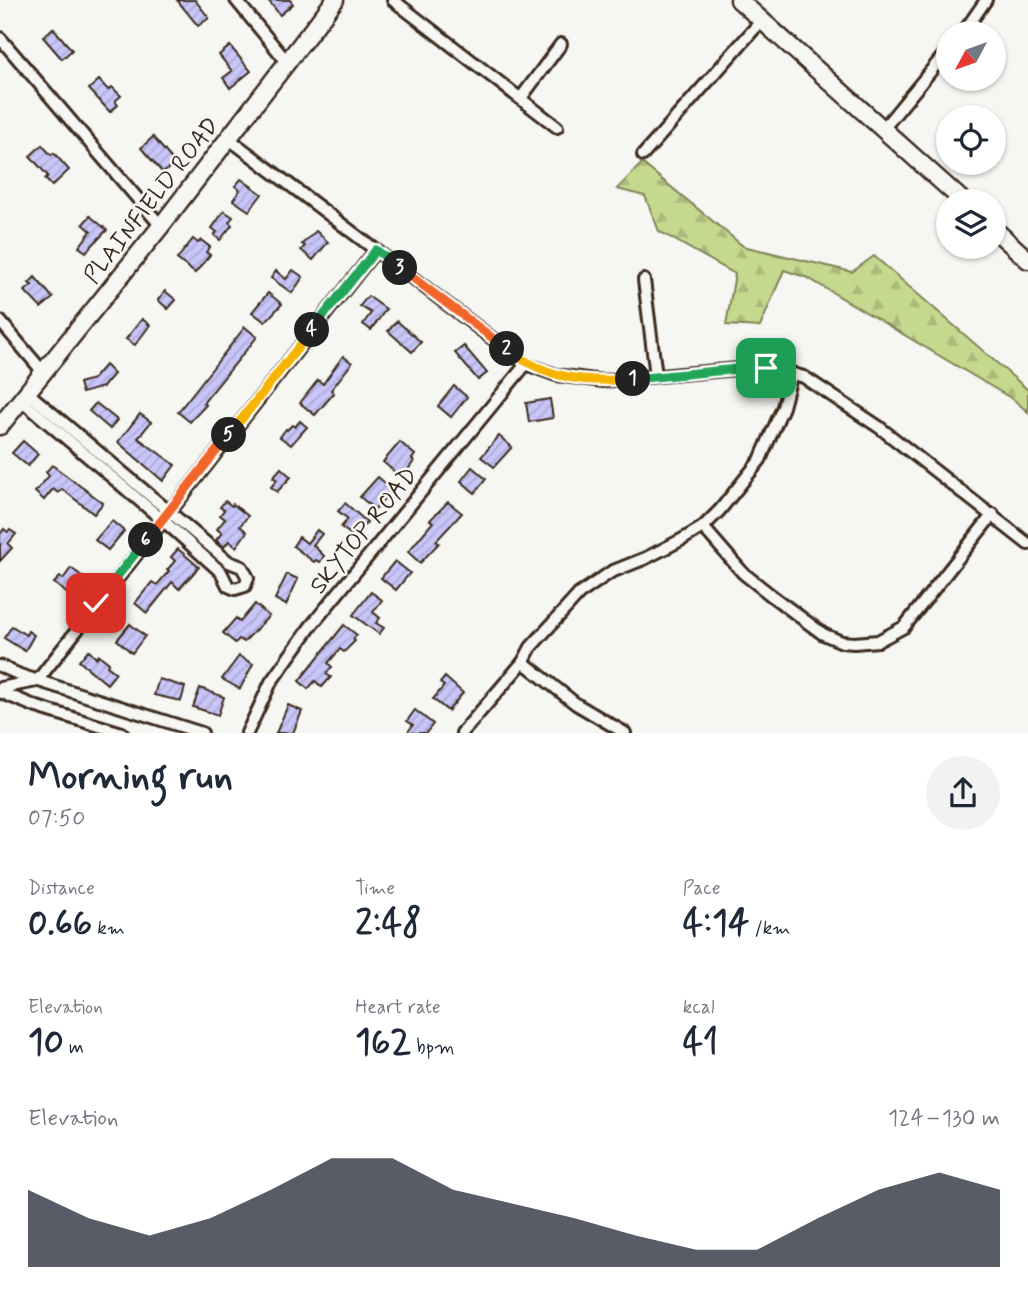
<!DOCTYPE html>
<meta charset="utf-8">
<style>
:root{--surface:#fff;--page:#f2f2f3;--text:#1f2937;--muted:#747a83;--accent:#111827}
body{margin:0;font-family:Mynerve,sans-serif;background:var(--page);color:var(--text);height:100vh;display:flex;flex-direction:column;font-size:26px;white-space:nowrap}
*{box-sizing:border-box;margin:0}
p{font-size:23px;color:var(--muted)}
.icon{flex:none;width:38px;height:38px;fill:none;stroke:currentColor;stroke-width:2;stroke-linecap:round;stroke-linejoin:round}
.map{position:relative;height:733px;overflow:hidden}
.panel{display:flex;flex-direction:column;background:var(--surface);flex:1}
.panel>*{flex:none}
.needle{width:46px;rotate:229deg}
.tools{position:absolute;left:936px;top:21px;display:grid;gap:14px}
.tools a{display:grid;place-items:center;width:70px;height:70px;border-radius:50%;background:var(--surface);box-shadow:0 2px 5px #0004;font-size:35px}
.pin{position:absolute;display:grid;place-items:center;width:60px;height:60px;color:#fff;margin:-30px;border-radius:14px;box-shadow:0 4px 10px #0006}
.km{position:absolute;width:35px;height:35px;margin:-18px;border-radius:50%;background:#222;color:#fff;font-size:19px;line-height:35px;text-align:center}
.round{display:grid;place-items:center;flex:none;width:74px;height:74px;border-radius:37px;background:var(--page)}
.summary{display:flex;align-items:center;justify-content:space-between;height:119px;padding:0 28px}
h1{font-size:38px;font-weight:800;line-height:52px}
.metrics{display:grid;grid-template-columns:repeat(3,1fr);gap:10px;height:119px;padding:7px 28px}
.metrics div{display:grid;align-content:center}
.metrics b{font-size:35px;font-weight:800}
.metrics small{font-size:19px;font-weight:400}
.metrics p{font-size:19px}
.chart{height:196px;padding:14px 28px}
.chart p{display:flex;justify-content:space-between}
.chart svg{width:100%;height:126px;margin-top:7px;fill:var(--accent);opacity:.7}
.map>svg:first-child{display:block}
.forest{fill:url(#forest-firs);stroke:#808256;stroke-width:2}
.building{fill:url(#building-hatch);stroke:#3b2a1e;stroke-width:2}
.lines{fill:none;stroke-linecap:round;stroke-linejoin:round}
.street-casing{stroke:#3b2a1e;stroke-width:16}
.secondary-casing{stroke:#3b2a1e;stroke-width:21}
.street{stroke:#f6f6f2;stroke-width:10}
.secondary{stroke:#f6f6f2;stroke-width:16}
.split-1-casing{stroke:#fff;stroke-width:14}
.split-2-casing{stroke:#fff;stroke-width:14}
.split-3-casing{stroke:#fff;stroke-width:14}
.split-4-casing{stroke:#fff;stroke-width:14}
.split-5-casing{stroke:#fff;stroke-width:14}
.split-6-casing{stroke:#fff;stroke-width:14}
.split-7-casing{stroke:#fff;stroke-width:14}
.split-1{stroke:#22a559;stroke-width:9}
.split-2{stroke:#f5b400;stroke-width:9}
.split-3{stroke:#f0652b;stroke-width:9}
.split-4{stroke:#22a559;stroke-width:9}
.split-5{stroke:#f5b400;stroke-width:9}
.split-6{stroke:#f0652b;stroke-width:9}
.split-7{stroke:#22a559;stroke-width:9}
.labels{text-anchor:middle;stroke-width:5;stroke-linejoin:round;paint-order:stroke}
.street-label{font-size:24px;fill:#3b2a1e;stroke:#f6f6f2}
</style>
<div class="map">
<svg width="1028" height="733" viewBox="0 0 1028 733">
<defs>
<pattern id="forest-firs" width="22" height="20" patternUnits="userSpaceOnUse" patternTransform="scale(1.75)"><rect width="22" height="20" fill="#c5d98e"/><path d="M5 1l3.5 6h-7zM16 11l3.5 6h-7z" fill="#aaba7a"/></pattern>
<pattern id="building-hatch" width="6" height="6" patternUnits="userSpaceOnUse" patternTransform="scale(1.75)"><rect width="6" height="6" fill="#c8c6f9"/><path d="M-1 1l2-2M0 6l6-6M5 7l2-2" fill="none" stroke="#adaad5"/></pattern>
</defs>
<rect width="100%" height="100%" fill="#f6f6f2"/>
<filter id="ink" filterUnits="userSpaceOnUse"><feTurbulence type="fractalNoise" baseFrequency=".0143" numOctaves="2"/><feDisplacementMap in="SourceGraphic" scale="14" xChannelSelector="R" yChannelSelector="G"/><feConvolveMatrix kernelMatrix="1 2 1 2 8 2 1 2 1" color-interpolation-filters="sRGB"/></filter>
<g filter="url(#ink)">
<!-- forest -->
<path class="forest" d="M 642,163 L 743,246 L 852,272 L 874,256 L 1028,390 L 1028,412 L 1014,400 L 808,278 L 784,270 L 760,327 L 726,325 L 735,274 L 659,231 L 645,196 L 617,189 Z"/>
<!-- building -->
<g class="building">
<path d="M 177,0 L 195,0 L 209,18 L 198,26 Z"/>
<path d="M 268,0 L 290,0 L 293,4 L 280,15 Z"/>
<path d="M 53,28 L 72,50 L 62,59 L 43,37 Z"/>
<path d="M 230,46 L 251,71 L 230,88 L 223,78 L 232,71 L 219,55 Z"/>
<path d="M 99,80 L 108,90 L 112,87 L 121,96 L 115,101 L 118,105 L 110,112 L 89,89 Z"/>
<path d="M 153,137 L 175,163 L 163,173 L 141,148 Z"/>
<path d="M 42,145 L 51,155 L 54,153 L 69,170 L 52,186 L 45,179 L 48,176 L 30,156 Z"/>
<path d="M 241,179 L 262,194 L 249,211 L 233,200 L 240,190 L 235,186 Z"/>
<path d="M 224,211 L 233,217 L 229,222 L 232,225 L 220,240 L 214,235 L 217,232 L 212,228 Z"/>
<path d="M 90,216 L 107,230 L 86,252 L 79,247 L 91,231 L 83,224 Z"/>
<path d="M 316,231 L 328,242 L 313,260 L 301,250 L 305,246 L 302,244 Z"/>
<path d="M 193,239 L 198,243 L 201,240 L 210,247 L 206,252 L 210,255 L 195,273 L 177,259 Z"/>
<path d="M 293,270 L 303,277 L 292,293 L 271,278 L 276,271 L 286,279 Z"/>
<path d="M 35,277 L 53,298 L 41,308 L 25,291 L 32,285 L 29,283 Z"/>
<path d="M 165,291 L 176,300 L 168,309 L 158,300 Z"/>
<path d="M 268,293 L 282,304 L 265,322 L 252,312 Z"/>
<path d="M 368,296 L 386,309 L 371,330 L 363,324 L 371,313 L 360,306 Z"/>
<path d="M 142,319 L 150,325 L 135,345 L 126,339 Z"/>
<path d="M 397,321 L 421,342 L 412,352 L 388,331 Z"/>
<path d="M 245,327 L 257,337 L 203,403 L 206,405 L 190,422 L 178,412 Z"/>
<path d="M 464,346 L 487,373 L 478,380 L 455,353 Z"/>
<path d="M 343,356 L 352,363 L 331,390 L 334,393 L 315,415 L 300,403 L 318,380 L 323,384 Z"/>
<path d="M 105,365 L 114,374 L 103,387 L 82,393 L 79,383 L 93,379 Z"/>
<path d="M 454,386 L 467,397 L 451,417 L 438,406 Z"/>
<path d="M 550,399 L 553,418 L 529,422 L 526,403 Z"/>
<path d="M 96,403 L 117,420 L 110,429 L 89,411 Z"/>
<path d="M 140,414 L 151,422 L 138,438 L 175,465 L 163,481 L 118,442 Z"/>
<path d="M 300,421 L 307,427 L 291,445 L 280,437 L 286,429 L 287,430 L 292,425 L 295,427 Z"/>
<path d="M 499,436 L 512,447 L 494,467 L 481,457 Z"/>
<path d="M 23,441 L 38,454 L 28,466 L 12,453 Z"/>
<path d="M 400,442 L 415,455 L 412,459 L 414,461 L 402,478 L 383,462 Z"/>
<path d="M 52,465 L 103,503 L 94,514 L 62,489 L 58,493 L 53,489 L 44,500 L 35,492 L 49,476 L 46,472 Z"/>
<path d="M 472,467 L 486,479 L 475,493 L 461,481 Z"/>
<path d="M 281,468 L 291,477 L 277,492 L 271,487 L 277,480 L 273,477 Z"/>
<path d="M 378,477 L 392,489 L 375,509 L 360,497 Z"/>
<path d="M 225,501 L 232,506 L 233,504 L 248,516 L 240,526 L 247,532 L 236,547 L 229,541 L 224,547 L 216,540 L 222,533 L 217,529 L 225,519 L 220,515 L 224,510 L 220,507 Z"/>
<path d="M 448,502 L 462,513 L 436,541 L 439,543 L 420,563 L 408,552 L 433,522 L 430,520 Z"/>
<path d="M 345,503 L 367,522 L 354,537 L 341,527 L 348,519 L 338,511 Z"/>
<path d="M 112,521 L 124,531 L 108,550 L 95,540 Z"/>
<path d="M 4,529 L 8,532 L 10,530 L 16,534 L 8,544 L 12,548 L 0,561 L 0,534 Z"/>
<path d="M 317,530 L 322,534 L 313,545 L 324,556 L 320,562 L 316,560 L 314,562 L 293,546 L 299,537 L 307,543 Z"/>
<path d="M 178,549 L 199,567 L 179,589 L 172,582 L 147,613 L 135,603 L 152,582 L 157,585 L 169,571 L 167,570 L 175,561 L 171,557 Z"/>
<path d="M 395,561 L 410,573 L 396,590 L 381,578 Z"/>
<path d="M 71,568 L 83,577 L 69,595 L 54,583 L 60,577 L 63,579 Z"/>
<path d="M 287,574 L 298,579 L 286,605 L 275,599 Z"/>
<path d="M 371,592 L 382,600 L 373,612 L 380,618 L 376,623 L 384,628 L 379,634 L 353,615 Z"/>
<path d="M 255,604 L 269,616 L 244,642 L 239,639 L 235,643 L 223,633 L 236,618 L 240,622 Z"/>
<path d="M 130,624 L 145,636 L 132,653 L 117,640 Z"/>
<path d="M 344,625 L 357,635 L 353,639 L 355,641 L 344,652 L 340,649 L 328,663 L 332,667 L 326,674 L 331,677 L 322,687 L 315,681 L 308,689 L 299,681 Z"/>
<path d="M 12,626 L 26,635 L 28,631 L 34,635 L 25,651 L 4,638 Z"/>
<path d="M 88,650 L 96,658 L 99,655 L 109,663 L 107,666 L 116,673 L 107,684 L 79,661 Z"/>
<path d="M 239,656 L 253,664 L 240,689 L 222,679 Z"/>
<path d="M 445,677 L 463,693 L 448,711 L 433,699 L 444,686 L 440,683 Z"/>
<path d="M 159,679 L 185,687 L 181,701 L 154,695 Z"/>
<path d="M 200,688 L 224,697 L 218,715 L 193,707 Z"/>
<path d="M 288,705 L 302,711 L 293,733 L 276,733 Z"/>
<path d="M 415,710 L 433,724 L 426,733 L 407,733 L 413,725 L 407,721 Z"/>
</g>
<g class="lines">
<defs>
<g id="street">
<path d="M 236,0 L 287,62"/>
<path d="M 393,0 L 557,127"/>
<path d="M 963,33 L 986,0"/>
<path d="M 0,38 L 161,226"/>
<path d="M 521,98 L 561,44"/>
<path d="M 883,129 L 948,50"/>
<path d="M 228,138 L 526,364 L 556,375 L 603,381 L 749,368 L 778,370 L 804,377 L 879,427 L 1028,544"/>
<path d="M 643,155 L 762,20"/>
<path d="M 644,280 L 656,376"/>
<path d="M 0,321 L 43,372"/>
<path d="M 21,400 L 173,529 L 221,572 L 228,586 L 235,589 L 245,586 L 248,578 L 242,567 L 229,562 L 27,392"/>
<path d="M 703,527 L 743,573 L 772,596 L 823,634 L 842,642 L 854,643 L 878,641 L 904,627 L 993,514"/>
<path d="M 523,662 L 576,704 L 625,733"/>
<path d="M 0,666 L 20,675 L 202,733"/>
<path d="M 0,688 L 37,681 L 376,250"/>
<path d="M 0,692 L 37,707 L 122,733"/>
<path d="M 247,733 L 271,682 L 311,626 L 526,364"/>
<path d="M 462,733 L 523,662 L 531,647 L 579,594 L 611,572 L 646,558 L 683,539 L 703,527 L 720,510 L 760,460 L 783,407 L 792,373"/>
</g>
<g id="secondary">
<path d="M 739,0 L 963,201"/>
<path d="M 994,229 L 1028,260"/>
<path d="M 0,426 L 161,226 L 335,0"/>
</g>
</defs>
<!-- street casing -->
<use href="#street" class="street-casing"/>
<!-- secondary casing -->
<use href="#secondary" class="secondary-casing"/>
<!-- street -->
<use href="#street" class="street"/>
<!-- secondary -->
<use href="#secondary" class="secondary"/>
</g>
</g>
<g class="lines" filter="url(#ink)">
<defs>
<path id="split-1" d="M 633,379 L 748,368 L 766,368"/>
<path id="split-2" d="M 507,349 C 547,379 584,383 633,379"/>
<path id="split-3" d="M 400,268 L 507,349"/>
<path id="split-4" d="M 312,330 L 376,250 L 400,268"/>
<path id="split-5" d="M 229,435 L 312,330"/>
<path id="split-6" d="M 146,540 L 229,435"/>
<path id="split-7" d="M 96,603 L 146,540"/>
</defs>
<!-- split-1 casing -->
<use href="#split-1" class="split-1-casing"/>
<!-- split-2 casing -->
<use href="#split-2" class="split-2-casing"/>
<!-- split-3 casing -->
<use href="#split-3" class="split-3-casing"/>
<!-- split-4 casing -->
<use href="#split-4" class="split-4-casing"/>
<!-- split-5 casing -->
<use href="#split-5" class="split-5-casing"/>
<!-- split-6 casing -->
<use href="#split-6" class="split-6-casing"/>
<!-- split-7 casing -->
<use href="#split-7" class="split-7-casing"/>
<!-- split-1 -->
<use href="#split-1" class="split-1"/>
<!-- split-2 -->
<use href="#split-2" class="split-2"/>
<!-- split-3 -->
<use href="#split-3" class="split-3"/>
<!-- split-4 -->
<use href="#split-4" class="split-4"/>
<!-- split-5 -->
<use href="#split-5" class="split-5"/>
<!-- split-6 -->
<use href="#split-6" class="split-6"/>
<!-- split-7 -->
<use href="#split-7" class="split-7"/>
</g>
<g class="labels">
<!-- street labels -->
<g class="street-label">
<text transform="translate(151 200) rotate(-52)" y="8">PLAINFIELD ROAD</text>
<text transform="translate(363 530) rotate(-51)" y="8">SKYTOP ROAD</text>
</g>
</g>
</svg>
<div class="tools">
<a><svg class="needle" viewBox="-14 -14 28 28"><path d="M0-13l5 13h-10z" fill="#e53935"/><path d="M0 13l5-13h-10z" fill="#747a83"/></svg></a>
<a><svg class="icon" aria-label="locate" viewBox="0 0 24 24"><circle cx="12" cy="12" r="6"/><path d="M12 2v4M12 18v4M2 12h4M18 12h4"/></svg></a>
<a><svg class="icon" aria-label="layers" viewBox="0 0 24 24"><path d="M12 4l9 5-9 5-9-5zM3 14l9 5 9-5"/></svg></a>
</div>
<div class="pin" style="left:766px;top:368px;background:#1e9e55"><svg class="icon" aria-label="arrive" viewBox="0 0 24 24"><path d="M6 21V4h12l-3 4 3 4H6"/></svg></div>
<div class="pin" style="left:96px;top:603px;background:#d93025"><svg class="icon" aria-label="check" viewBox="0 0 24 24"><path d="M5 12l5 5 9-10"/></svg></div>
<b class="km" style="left:633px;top:379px">1</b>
<b class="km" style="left:507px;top:349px">2</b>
<b class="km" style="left:400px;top:268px">3</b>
<b class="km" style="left:312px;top:330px">4</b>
<b class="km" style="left:229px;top:435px">5</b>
<b class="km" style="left:146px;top:540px">6</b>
</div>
<section class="panel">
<div class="summary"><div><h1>Morning run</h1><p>07:50</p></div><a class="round"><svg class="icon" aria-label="share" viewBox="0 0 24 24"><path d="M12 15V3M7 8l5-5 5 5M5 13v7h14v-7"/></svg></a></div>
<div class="metrics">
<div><p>Distance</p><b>0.66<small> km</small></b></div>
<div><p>Time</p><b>2:48</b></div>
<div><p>Pace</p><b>4:14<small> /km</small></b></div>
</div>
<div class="metrics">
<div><p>Elevation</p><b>10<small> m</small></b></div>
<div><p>Heart rate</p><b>162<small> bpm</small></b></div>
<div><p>kcal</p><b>41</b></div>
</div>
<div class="chart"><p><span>Elevation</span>124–130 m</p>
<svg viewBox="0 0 160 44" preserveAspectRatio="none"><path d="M0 44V17L10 27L20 33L30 27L40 17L50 6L60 6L70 17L80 22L90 27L100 33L110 38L120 38L130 27L140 17L150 11L160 17V44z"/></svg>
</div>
</section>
